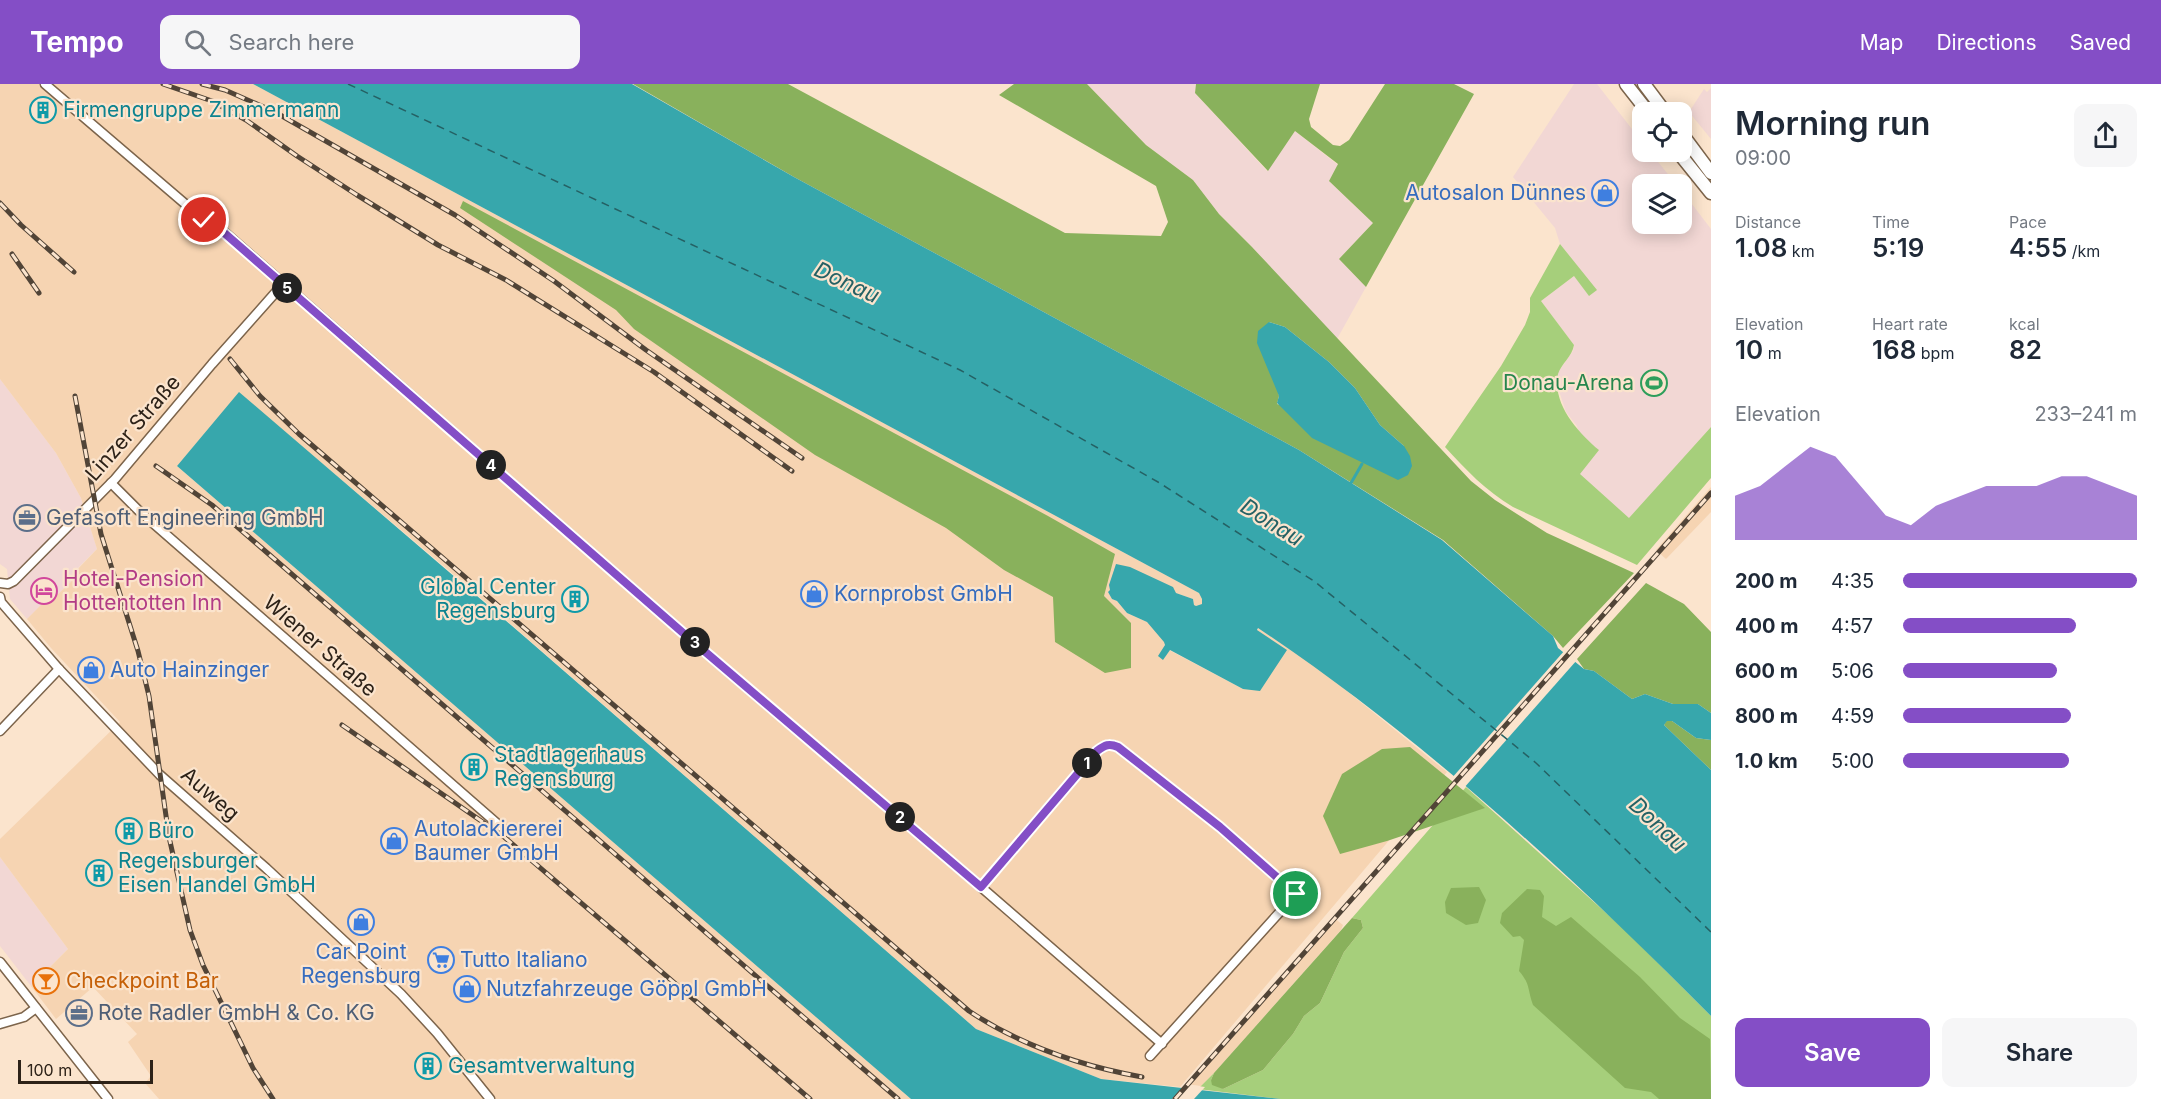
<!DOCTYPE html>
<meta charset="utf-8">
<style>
:root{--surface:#fff;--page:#f6f6f7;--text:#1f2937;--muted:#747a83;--accent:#844ec6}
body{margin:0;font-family:Inter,sans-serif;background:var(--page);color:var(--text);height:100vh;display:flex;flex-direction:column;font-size:22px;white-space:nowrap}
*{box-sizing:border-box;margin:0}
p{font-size:20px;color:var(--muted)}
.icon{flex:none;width:33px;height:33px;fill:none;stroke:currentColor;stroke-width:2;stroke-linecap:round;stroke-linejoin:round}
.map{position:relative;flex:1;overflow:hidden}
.sheet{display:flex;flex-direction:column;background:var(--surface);width:450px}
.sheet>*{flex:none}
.controls{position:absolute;left:1632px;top:18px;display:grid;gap:12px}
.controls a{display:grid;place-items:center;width:60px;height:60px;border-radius:12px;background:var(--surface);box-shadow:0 3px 15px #0003;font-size:30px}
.scale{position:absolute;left:18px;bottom:15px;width:135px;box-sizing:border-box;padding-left:6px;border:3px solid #2d2218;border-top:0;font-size:16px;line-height:21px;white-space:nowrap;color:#2d2218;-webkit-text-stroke:4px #fbe4cd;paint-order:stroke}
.pin{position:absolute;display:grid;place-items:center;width:51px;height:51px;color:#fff;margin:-26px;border:3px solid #fff;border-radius:50%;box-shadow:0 2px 6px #0007}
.km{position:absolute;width:30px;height:30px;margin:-15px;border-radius:50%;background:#222;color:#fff;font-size:16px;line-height:30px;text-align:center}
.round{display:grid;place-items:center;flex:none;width:63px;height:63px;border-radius:12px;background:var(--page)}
.overview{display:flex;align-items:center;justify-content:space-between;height:102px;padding:0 24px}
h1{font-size:33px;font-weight:600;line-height:45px}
.metrics{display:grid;grid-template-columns:repeat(3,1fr);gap:9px;height:102px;padding:6px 24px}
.metrics div{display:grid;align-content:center}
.metrics b{font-size:26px;font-weight:600}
.metrics small{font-size:16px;font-weight:400}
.metrics p{font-size:16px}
.chart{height:168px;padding:12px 24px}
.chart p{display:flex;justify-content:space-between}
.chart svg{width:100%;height:108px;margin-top:6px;fill:var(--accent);opacity:.7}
.button{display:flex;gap:12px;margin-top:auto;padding:12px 24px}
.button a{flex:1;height:69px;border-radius:12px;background:var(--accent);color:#fff;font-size:24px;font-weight:600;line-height:69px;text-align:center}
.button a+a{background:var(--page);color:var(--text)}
ul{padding:0 24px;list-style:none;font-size:20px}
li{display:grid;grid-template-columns:96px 72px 1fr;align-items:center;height:45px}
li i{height:15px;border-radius:8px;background:var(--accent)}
header{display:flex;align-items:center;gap:36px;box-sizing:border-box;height:84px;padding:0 30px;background:var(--accent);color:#fff}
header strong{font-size:28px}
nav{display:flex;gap:33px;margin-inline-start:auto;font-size:21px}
.search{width:420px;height:54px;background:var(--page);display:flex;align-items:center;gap:15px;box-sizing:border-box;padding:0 21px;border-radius:12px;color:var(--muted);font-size:22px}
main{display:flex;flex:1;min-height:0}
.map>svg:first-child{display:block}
.commercial{fill:#f2d7d4}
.built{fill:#f6d4b2}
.green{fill:#a6cf7b}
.forest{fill:#89b15c;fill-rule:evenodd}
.water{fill:#37a7ac}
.pier{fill:#fbe4cd}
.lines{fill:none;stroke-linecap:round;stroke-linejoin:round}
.stream{stroke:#37a7ac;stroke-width:3}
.ferry{stroke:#256164;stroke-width:1.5;stroke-dasharray:8 6;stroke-linecap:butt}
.minor-casing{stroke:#7c644b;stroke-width:11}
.secondary-casing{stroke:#7c644b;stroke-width:15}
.minor{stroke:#fff;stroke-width:8}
.secondary{stroke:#fff;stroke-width:12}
.rail-casing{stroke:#514437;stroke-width:5}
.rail{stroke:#fbe4cd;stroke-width:3;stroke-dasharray:9;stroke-linecap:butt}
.route-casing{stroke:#fff;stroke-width:12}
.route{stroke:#844ec6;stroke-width:8}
.labels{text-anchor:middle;stroke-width:4.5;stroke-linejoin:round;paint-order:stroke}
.culture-label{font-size:21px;fill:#0d838f;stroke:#fbe4cd;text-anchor:start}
.shop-label{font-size:21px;fill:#366cbe;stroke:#fbe4cd;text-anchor:start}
.leisure-label{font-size:21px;fill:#27864d;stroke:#fbe4cd;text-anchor:end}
.street-label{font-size:21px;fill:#2d2218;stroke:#fbe4cd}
.service-label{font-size:21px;fill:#4e5e75;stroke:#fbe4cd;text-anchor:start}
.hotel-label{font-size:21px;fill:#b23c85;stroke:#fbe4cd;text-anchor:start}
.food-label{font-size:21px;fill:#c56008;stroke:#fbe4cd;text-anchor:start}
.water-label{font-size:22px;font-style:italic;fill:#256164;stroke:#fbe4cd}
</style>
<header>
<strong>Tempo</strong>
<div class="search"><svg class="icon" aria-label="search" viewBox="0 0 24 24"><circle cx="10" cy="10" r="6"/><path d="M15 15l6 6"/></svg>Search here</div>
<nav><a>Map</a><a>Directions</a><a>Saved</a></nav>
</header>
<main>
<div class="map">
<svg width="1711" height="1015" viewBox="0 0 1711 1015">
<rect width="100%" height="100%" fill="#fbe4cd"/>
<!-- commercial -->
<g class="commercial">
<path d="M 1087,0 L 1196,0 L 1195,9 L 1267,87 L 1295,47 L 1338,81 L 1329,97 L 1373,139 L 1339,175 L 1366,203 L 1337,255 L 1252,163 L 1219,130 L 1193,96 L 1146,61 Z"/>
<path d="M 1574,0 L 1597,0 L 1642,58 L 1642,68 L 1650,68 L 1676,100 L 1642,100 L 1642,140 L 1682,140 L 1682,107 L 1711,145 L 1711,343 L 1629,435 L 1579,390 L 1579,349 L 1577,342 L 1566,328 L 1558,304 L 1558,288 L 1573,267 L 1574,261 L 1541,217 L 1574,192 L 1596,206 L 1560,160 L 1555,144 L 1513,93 Z"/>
<path d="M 1711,4 L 1711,55 L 1689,28 L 1704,5 L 1707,8 Z"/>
<path d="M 0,295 L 56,369 L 81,414 L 97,465 L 73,489 L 76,493 L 51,517 L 48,515 L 27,535 L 10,515 L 7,485 L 0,480 Z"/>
<path d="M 0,773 L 68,865 L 31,902 L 0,862 Z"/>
</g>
<!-- built -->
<g class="built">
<path d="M 0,0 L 253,0 L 1199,509 L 1202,515 L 1202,520 L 1196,522 L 1194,521 L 1193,515 L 1176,509 L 1108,508 L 1112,515 L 1117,517 L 1127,529 L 1147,538 L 1165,558 L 1163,576 L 1169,566 L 1243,605 L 1258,544 L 1321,586 L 1447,688 L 1180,1003 L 1101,995 L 976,945 L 460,496 L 239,309 L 177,382 L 911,1015 L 159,1015 L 145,999 L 151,992 L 128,958 L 137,950 L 93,903 L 56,935 L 31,902 L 68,865 L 0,773 L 0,755 L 120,638 L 51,564 L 27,535 L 48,514 L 51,517 L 76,493 L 73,490 L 97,465 L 81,414 L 56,369 L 0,295 Z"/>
<path d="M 1711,403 L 1711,428 L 1666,475 L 1656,466 Z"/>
<path d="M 1334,834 L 1343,841 L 1341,846 L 1214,989 L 1201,1002 L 1185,1000 Z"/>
</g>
<!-- green -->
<g class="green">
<path d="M 1560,160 L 1597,206 L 1589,212 L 1574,192 L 1541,217 L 1574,261 C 1572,273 1561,280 1558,290 C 1552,321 1579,349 1599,366 L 1580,390 L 1629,434 L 1711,343 L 1711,394 L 1637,481 L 1513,423 C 1486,407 1466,386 1445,363 L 1501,282 L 1525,241 L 1530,228 L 1530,214 Z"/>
<path d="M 1466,703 L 1624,845 L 1711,932 L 1711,1015 L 1281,1015 L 1198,1005 L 1214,989 L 1211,996 L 1223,1005 L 1263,986 L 1293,950 L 1304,932 L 1320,919 L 1344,868 L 1363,844 L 1361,836 L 1352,834 Z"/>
</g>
<!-- forest -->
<g class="forest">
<path d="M 633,0 L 788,0 L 1065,149 L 1161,152 L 1168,138 L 1156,102 L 999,11 L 1014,0 L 1087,0 L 1146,61 L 1193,96 L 1219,130 L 1252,163 L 1471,397 L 1495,416 L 1547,449 L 1634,489 L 1563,564 L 1553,552 L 1443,456 L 1299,366 L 794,93 ZM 1269,238 L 1285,243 L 1329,278 L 1355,304 L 1380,341 L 1404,362 L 1277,320 L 1279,312 Z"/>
<path d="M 1196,0 L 1320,0 L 1309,35 L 1311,43 L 1333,61 L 1340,62 L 1349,56 L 1385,0 L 1454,0 L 1474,10 L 1366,203 L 1339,175 L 1373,139 L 1329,97 L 1338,80 L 1295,47 L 1268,87 L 1195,9 Z"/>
<path d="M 463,117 L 1048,432 L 1115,470 L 1104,512 L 1131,539 L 1131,584 L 1105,589 L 1055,558 L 1053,513 L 1004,486 L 946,444 L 815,371 L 634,245 L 616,226 L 460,124 Z"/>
<path d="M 1646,499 L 1684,520 L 1711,548 L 1711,629 L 1698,620 L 1673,620 L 1645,610 L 1632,615 L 1594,587 L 1584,585 L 1577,575 Z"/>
<path d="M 1667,636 L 1672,637 L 1696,654 L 1711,656 L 1711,686 L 1664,641 Z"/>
<path d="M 1410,663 L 1485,724 L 1387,757 L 1340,770 L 1323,732 L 1342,690 L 1382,665 Z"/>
<path d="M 1479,803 L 1486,816 L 1478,839 L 1466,841 L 1446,829 L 1445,818 L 1451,804 Z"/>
<path d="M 1527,805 L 1540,806 L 1544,812 L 1542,833 L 1556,842 L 1571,833 L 1640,893 L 1680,934 L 1710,955 L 1711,1015 L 1659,1015 L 1651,1008 L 1625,1004 L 1533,921 C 1527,905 1531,901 1519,887 L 1524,856 L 1520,852 L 1513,853 L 1500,839 L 1502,829 Z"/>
<path d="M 1352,834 L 1361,836 L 1363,844 L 1344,868 L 1320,919 L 1304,932 L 1293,950 L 1263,986 L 1223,1005 L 1212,1001 L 1211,996 L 1214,989 Z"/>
</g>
<!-- water -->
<g class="water">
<path d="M 253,0 L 632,0 L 794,93 L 1299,366 L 1442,456 L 1553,552 L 1558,564 L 1584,585 L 1594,587 L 1632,615 L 1645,610 L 1673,620 L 1698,620 L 1711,629 L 1711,656 L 1696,654 L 1672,637 L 1667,637 L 1664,641 L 1711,686 L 1711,932 C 1572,792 1423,654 1258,544 L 1257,546 L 1287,566 L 1260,607 L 1243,605 L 1170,566 L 1163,576 L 1158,572 L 1165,561 L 1164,558 L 1147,538 L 1127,529 L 1117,517 L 1112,515 L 1108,508 L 1110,506 L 1109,501 L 1116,480 L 1130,483 L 1173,503 L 1176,509 L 1193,515 L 1194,521 L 1196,522 L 1202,520 L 1202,515 L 1199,509 Z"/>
<path d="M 1269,238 L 1285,243 L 1329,278 L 1355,304 L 1380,341 L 1404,362 L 1410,372 L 1412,382 L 1408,391 L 1398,396 L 1312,354 L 1277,319 L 1279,312 L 1257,259 L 1258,247 Z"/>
<path d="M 239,308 L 526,554 L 976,945 L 1101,995 L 1281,1015 L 911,1015 L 177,382 Z"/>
</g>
<!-- pier -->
<g class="pier">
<path d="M 1565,566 L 1577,576 L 1463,705 L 1451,695 Z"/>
<path d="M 1185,1001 L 1198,1002 L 1205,1003 L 1194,1015 L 1172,1015 Z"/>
</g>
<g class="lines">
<!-- stream -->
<path class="stream" d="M 1351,399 L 1362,380"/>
<!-- ferry -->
<path class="ferry" d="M 348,0 L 960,286 L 1158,398 L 1314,497 L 1536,679 L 1711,848"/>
<defs>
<g id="minor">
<path d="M 45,0 L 204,136 L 214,139 L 682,548 L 981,803 L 1097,667 C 1105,661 1109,659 1118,663 L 1220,743 L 1296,810 L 1150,972"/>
<path d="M 111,399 L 138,426 L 508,749"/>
<path d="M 0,499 L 8,500 L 14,497 L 115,395 L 212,280 L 283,200"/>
<path d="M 0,513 L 1,518 L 59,585 L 160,691 L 266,784 L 401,910 L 437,949 L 490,1015"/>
<path d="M 0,647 L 59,585"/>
<path d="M 981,803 L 1162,960"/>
<path d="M 0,878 L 108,1015"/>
<path d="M 0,940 L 24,933 L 36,924"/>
</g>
<g id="secondary">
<path d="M 1626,0 L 1648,28"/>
<path d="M 1644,0 L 1665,28"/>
<path d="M 1682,50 L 1711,89"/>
<path d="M 1678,68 L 1711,109"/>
</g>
</defs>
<!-- minor casing -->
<use href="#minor" class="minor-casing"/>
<!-- secondary casing -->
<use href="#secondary" class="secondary-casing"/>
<!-- minor -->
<use href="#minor" class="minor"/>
<!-- secondary -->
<use href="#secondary" class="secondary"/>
<defs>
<g id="rail">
<path d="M 163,0 L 212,17 L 246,36 L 297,72 L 357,111 L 438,161 L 506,196 L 654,288 L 792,387"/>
<path d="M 202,0 L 225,6 L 275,28 L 455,131 L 554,197 L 646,266 L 802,374"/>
<path d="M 0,119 L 21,141 L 74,188"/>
<path d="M 12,170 L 39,209"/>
<path d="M 230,275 L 260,312 L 299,350 L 969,927 C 1020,961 1081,982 1142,993"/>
<path d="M 75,312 L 101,450 L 138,567 L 149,612 L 169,753 L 190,846 L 203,881 L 253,984 L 273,1015"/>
<path d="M 156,382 L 212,421 L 898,1015"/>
<path d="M 342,641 L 503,752 L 810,1015"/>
<path d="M 1175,1015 L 1711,409"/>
</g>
</defs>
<!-- rail casing -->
<use href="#rail" class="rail-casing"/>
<!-- rail -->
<use href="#rail" class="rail"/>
</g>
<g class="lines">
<defs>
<path id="route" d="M 204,136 L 214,140 L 682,548 L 981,803 L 1097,667 C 1105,661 1109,659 1118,663 L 1220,743 L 1296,810"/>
</defs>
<!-- route casing -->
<use href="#route" class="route-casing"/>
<!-- route -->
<use href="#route" class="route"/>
</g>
<!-- icons -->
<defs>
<symbol id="building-ring" viewBox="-11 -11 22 22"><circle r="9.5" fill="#fbe4cd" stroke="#0f9aa8" stroke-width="1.5"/><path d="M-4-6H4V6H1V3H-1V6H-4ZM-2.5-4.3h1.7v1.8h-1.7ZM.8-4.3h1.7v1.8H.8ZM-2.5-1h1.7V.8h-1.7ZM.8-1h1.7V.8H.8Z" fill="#0f9aa8"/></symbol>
<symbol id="shop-ring" viewBox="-11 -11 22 22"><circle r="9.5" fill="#fbe4cd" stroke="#3f7fe0" stroke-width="1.5"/><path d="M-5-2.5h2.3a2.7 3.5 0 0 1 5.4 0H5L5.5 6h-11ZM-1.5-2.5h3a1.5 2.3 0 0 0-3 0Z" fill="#3f7fe0"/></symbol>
<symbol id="stadium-ring" viewBox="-11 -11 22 22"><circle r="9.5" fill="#fbe4cd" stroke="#2e9e5b" stroke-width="1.5"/><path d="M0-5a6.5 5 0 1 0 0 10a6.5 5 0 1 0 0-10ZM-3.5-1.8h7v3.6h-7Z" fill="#2e9e5b"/></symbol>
<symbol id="office-ring" viewBox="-11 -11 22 22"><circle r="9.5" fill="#fbe4cd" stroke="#5c6f8a" stroke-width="1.5"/><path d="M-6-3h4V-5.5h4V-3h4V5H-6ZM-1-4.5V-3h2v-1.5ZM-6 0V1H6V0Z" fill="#5c6f8a"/></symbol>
<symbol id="hotel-ring" viewBox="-11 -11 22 22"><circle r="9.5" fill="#fbe4cd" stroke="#d1479c" stroke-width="1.5"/><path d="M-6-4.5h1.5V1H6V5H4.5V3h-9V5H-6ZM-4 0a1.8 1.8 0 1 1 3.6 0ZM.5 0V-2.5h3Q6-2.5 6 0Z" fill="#d1479c"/></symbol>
<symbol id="supermarket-ring" viewBox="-11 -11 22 22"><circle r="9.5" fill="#fbe4cd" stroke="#3f7fe0" stroke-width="1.5"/><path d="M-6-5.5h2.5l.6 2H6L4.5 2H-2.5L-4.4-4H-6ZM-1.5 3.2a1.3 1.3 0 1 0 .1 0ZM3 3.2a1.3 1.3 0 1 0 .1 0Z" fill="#3f7fe0"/></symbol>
<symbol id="bar-ring" viewBox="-11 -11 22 22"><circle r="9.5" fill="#fbe4cd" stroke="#e8710a" stroke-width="1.5"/><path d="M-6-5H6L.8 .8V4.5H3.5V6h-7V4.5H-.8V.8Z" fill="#e8710a"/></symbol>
</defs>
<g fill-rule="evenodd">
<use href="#building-ring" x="28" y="11" width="30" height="30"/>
<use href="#shop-ring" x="1590" y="94" width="30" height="30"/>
<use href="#stadium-ring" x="1639" y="284" width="30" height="30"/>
<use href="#office-ring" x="12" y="419" width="30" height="30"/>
<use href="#hotel-ring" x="29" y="492" width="30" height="30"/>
<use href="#shop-ring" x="799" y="495" width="30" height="30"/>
<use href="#building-ring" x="560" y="500" width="30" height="30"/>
<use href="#shop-ring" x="76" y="571" width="30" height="30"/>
<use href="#building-ring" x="459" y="668" width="30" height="30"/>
<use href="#building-ring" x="114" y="732" width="30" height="30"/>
<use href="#shop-ring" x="379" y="742" width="30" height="30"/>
<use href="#building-ring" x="84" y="774" width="30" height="30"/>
<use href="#shop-ring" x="346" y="823" width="30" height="30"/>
<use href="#supermarket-ring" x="426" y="861" width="30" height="30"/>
<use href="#bar-ring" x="31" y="882" width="30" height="30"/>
<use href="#shop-ring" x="452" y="890" width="30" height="30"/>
<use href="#office-ring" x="64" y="914" width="30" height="30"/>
<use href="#building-ring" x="413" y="967" width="30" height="30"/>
</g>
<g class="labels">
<!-- culture labels -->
<g class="culture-label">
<text x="63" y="33">Firmengruppe Zimmermann</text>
<text x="556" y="510" text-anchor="end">Global Center<tspan x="556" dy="24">Regensburg</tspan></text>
<text x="494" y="678">Stadtlagerhaus<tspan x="494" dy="24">Regensburg</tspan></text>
<text x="148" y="754">Büro</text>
<text x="118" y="784">Regensburger<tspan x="118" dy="24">Eisen Handel GmbH</tspan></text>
<text x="448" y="989">Gesamtverwaltung</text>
</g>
<!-- shop labels -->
<g class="shop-label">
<text x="1586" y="116" text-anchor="end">Autosalon Dünnes</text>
<text x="834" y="517">Kornprobst GmbH</text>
<text x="110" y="593">Auto Hainzinger</text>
<text x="414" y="752">Autolackiererei<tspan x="414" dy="24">Baumer GmbH</tspan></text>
<text x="361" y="875" text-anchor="middle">Car Point<tspan x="361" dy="24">Regensburg</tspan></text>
<text x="460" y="883">Tutto Italiano</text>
<text x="486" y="912">Nutzfahrzeuge Göppl GmbH</text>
</g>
<!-- leisure labels -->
<g class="leisure-label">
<text x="1634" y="306">Donau-Arena</text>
</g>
<!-- street labels -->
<g class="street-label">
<text transform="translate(133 344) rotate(-49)" y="7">Linzer Straße</text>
<text transform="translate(320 562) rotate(41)" y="7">Wiener Straße</text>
<text transform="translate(210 710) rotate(41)" y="7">Auweg</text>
</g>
<!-- service labels -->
<g class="service-label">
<text x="46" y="441">Gefasoft Engineering GmbH</text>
<text x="98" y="936">Rote Radler GmbH &amp; Co. KG</text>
</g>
<!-- hotel labels -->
<g class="hotel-label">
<text x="63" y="502">Hotel-Pension<tspan x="63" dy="24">Hottentotten Inn</tspan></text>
</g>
<!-- food labels -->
<g class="food-label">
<text x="66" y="904">Checkpoint Bar</text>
</g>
<!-- water labels -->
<g class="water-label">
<text transform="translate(847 198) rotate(25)" y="8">Donau</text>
<text transform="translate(1272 438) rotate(32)" y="8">Donau</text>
<text transform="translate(1658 740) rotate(43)" y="8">Donau</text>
</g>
</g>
</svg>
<div class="controls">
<a><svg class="icon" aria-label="locate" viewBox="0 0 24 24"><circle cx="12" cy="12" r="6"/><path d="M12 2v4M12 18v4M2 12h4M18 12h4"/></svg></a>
<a><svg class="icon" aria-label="layers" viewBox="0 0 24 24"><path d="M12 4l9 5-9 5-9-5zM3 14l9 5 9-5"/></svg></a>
</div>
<div class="scale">100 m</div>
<div class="pin" style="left:1296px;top:810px;background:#1e9e55"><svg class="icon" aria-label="arrive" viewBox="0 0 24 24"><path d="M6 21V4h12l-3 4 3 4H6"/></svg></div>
<div class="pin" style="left:204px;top:136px;background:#d93025"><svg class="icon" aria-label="check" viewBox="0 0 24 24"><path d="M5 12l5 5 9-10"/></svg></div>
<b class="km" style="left:1087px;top:679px">1</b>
<b class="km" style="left:900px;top:733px">2</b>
<b class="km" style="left:695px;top:558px">3</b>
<b class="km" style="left:491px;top:381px">4</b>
<b class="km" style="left:287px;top:204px">5</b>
</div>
<section class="sheet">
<div class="overview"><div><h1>Morning run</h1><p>09:00</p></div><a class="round"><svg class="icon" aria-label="share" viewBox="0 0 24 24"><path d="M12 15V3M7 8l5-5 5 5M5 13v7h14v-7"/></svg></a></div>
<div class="metrics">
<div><p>Distance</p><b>1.08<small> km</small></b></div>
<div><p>Time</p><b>5:19</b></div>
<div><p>Pace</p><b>4:55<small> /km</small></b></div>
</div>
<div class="metrics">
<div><p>Elevation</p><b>10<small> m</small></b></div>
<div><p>Heart rate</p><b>168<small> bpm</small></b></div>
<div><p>kcal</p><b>82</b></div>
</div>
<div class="chart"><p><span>Elevation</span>233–241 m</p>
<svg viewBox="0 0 160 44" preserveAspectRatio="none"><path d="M0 44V26L10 22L20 14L30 6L40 10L50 22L60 34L70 38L80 30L90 26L100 22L110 22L120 22L130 18L140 18L150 22L160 26V44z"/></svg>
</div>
<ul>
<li><b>200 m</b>4:35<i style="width:100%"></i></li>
<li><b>400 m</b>4:57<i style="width:74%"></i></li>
<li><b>600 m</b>5:06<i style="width:66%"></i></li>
<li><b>800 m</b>4:59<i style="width:72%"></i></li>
<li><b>1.0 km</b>5:00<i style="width:71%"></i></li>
</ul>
<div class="button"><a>Save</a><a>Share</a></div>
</section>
</main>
